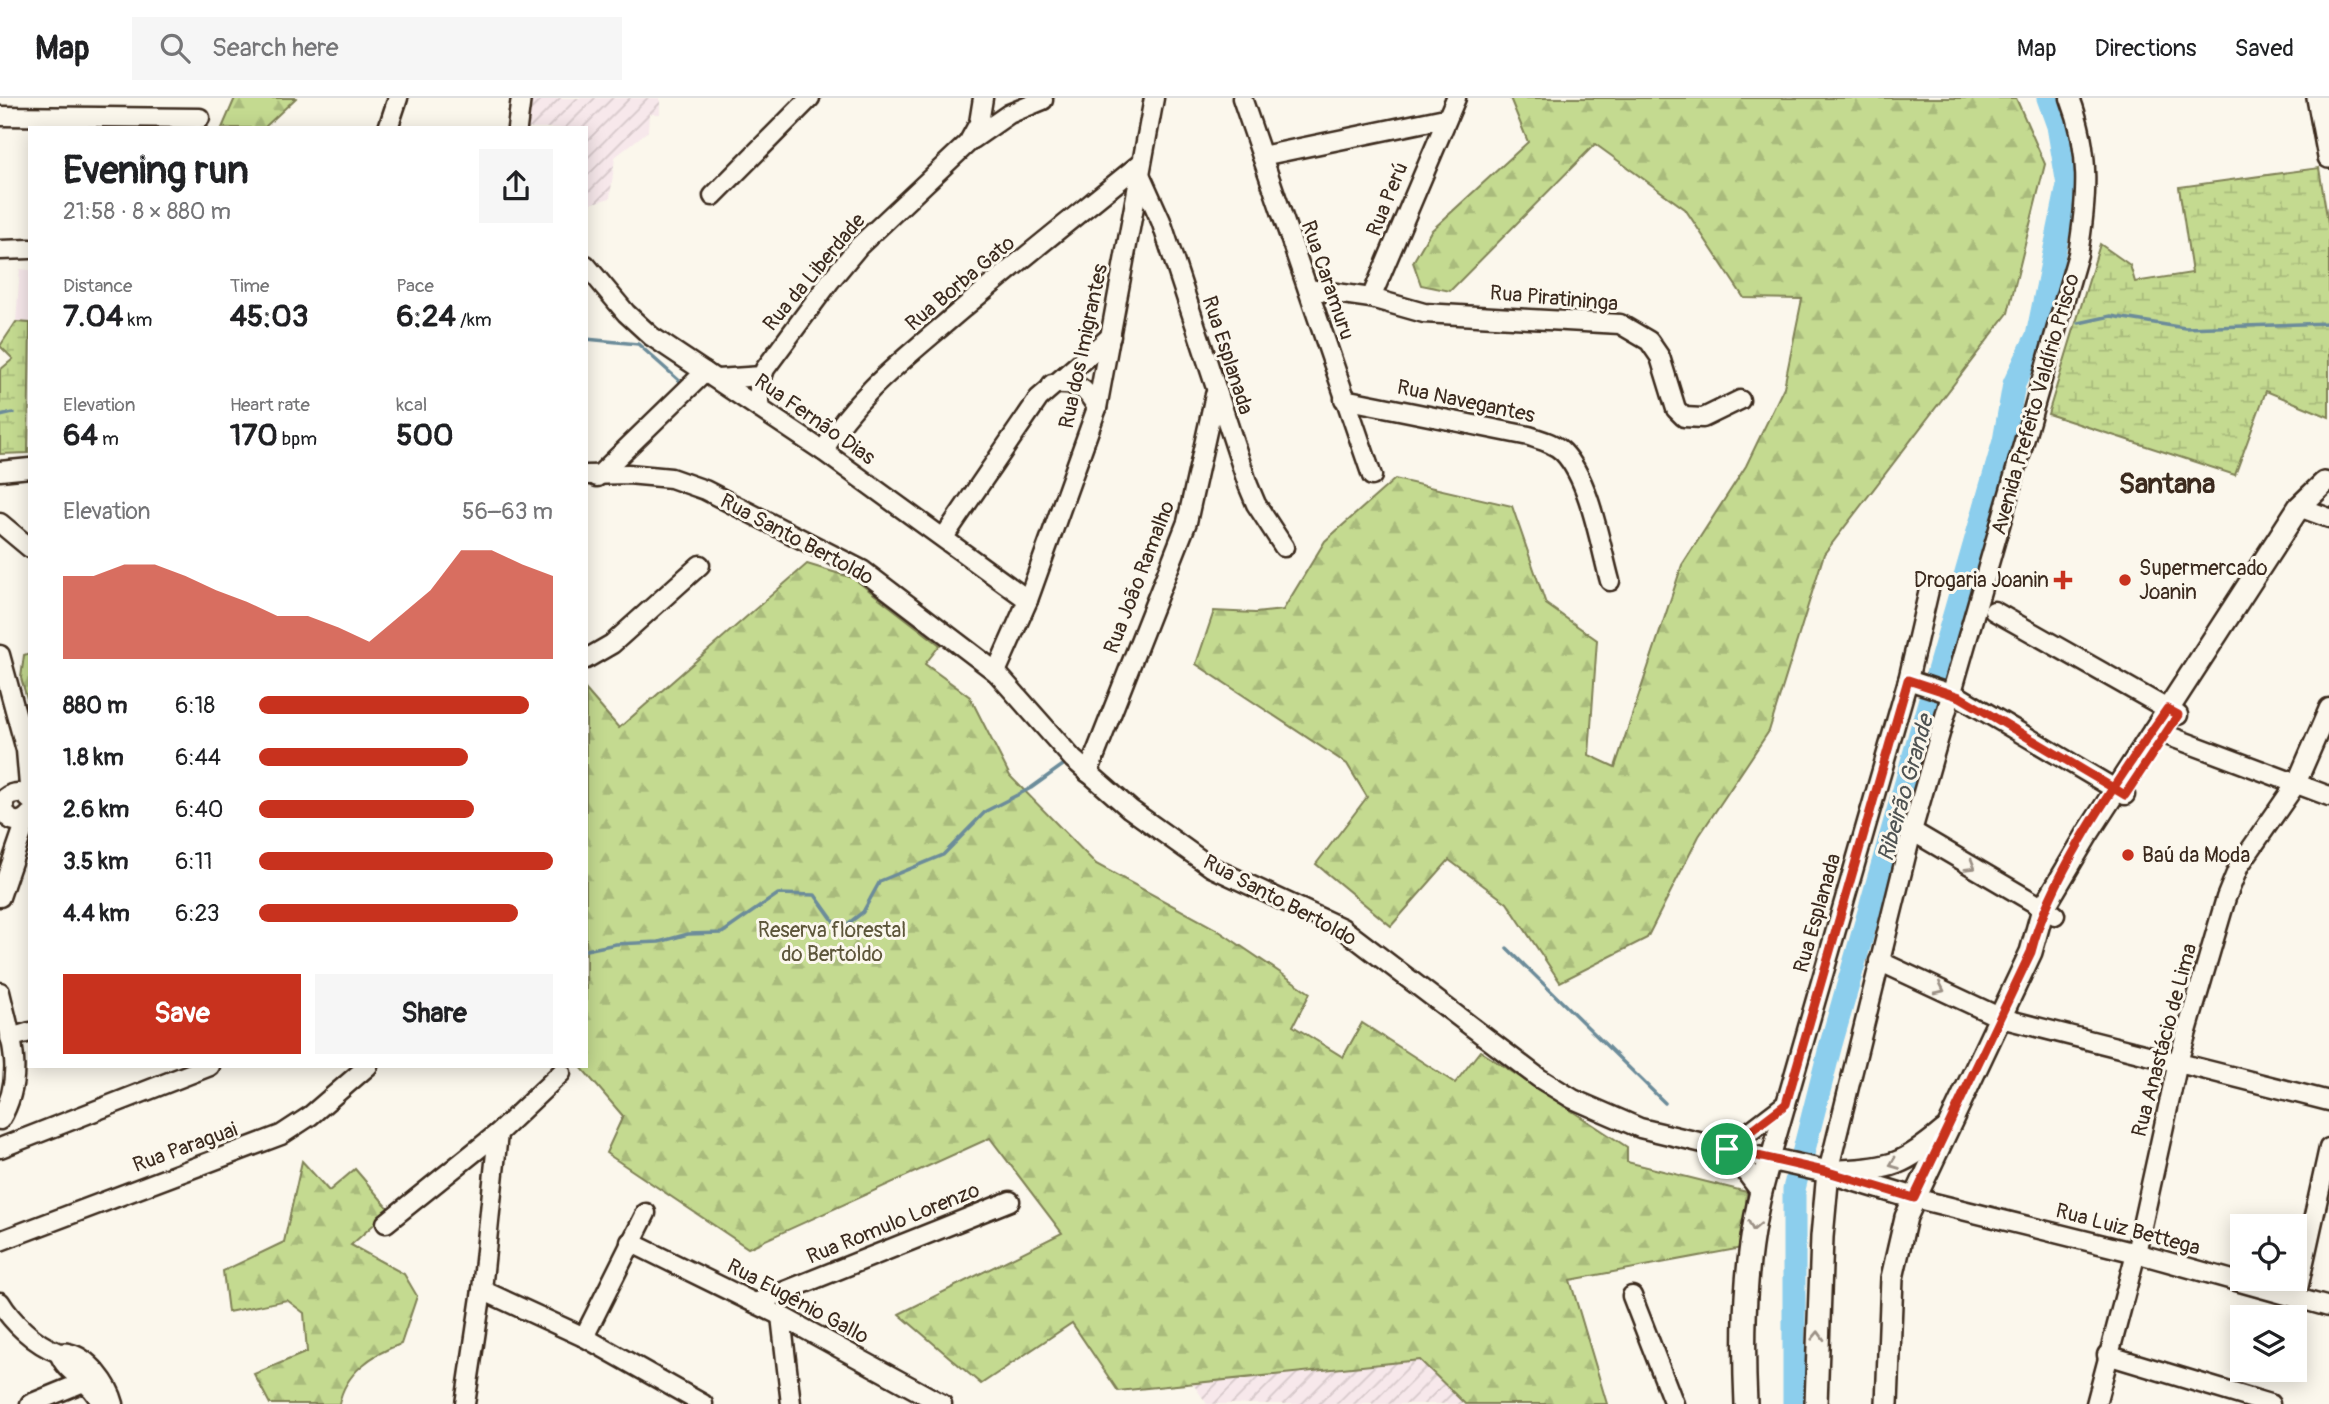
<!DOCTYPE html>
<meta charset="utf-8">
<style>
:root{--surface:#fff;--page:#f6f6f6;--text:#202124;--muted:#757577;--line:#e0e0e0;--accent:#c8321e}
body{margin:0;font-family:Pangolin,sans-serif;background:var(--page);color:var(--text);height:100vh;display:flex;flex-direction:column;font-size:26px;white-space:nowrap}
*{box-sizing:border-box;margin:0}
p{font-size:23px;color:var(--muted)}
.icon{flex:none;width:38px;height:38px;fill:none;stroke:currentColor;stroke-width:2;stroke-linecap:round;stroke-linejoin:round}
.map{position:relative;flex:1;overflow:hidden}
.drawer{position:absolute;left:28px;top:28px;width:560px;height:942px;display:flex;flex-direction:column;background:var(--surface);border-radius:0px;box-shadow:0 4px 18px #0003}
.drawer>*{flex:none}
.buttons{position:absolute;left:2230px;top:1116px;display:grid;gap:14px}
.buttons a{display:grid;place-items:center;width:77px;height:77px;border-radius:0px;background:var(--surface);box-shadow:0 4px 18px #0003;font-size:35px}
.pin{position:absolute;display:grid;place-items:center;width:60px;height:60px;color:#fff;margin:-30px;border:4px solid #fff;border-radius:50%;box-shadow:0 2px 7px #0007}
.round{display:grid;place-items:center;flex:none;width:74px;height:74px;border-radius:0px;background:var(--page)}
.summary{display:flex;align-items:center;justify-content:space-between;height:119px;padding:0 35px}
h1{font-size:38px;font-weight:700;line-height:52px}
.figures{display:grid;grid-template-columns:repeat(3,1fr);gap:10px;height:119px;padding:7px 35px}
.figures div{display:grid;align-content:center}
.figures b{font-size:30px;font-weight:700}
.figures small{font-size:19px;font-weight:400}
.figures p{font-size:19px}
.chart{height:196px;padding:14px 35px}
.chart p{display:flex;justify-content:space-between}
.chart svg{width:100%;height:126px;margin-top:7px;fill:var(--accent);opacity:.7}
.primary-button{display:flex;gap:14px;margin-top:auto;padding:14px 35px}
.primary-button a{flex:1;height:80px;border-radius:0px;background:var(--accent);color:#fff;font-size:28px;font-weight:700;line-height:80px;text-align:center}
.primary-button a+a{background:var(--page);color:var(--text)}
ul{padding:0 35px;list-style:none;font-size:23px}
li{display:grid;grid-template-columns:112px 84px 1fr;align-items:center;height:52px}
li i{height:18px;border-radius:9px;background:var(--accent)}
header{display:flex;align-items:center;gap:42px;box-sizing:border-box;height:98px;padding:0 35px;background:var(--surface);border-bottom:2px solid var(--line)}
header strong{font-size:33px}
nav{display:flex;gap:38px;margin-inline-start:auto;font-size:24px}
.search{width:490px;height:63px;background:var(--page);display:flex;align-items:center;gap:18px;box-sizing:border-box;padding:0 24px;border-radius:0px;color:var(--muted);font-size:26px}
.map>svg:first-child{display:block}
.built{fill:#f7e8eb}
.industrial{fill:url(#industrial-furrows)}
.forest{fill:url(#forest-firs);stroke:#808257;stroke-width:2}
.wetland{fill:url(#wetland-marsh);stroke:#808257;stroke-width:2}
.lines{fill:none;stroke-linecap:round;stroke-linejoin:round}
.stream{stroke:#6c8c9a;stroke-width:3.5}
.river{stroke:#8cceed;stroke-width:23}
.minor-casing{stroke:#3b2a1e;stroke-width:23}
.major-casing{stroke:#3b2a1e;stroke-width:26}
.minor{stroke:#fbf7ec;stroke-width:18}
.major{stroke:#fbf7ec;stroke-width:21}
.oneway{stroke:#9b9085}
.route-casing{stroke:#fff;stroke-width:14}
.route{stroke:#c8321e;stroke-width:9}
.poi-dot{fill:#c8321e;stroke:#fbf7ec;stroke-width:2.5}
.labels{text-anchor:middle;stroke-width:6;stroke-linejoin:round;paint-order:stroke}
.street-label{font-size:21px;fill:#3b2a1e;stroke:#fbf7ec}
.poi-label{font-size:21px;fill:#3b2a1e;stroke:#fbf7ec;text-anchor:start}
.park-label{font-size:21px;fill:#5d563a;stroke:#fbf7ec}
.water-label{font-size:23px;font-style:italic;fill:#4f5352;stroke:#fbf7ec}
.district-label{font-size:28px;font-weight:bold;fill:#3b2a1e;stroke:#fbf7ec}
</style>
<header>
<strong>Map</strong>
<div class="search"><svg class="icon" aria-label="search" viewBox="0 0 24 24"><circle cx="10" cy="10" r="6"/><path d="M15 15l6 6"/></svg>Search here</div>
<nav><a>Map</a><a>Directions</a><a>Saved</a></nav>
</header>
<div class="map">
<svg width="2329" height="1306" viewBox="0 0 2329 1306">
<defs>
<pattern id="industrial-furrows" width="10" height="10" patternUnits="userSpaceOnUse" patternTransform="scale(1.75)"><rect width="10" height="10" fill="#f7e8eb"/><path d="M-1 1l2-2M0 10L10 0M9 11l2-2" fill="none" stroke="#d5c7c9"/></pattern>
<pattern id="forest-firs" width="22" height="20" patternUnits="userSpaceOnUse" patternTransform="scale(1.75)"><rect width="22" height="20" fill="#c4da90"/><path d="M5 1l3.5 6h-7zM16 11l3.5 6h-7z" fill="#a9bb7c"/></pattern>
<pattern id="wetland-marsh" width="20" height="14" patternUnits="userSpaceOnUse" patternTransform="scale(1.75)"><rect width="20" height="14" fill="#c4da90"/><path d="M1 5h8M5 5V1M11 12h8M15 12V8" fill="none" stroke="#a9bb7c"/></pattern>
</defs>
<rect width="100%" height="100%" fill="#fbf7ec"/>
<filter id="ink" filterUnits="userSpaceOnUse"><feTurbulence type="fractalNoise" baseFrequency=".0143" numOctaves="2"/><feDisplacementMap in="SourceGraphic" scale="14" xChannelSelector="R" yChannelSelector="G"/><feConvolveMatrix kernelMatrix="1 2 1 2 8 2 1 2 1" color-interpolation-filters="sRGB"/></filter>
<g filter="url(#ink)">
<!-- built -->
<path class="built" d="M 20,171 L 30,172 L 30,225 L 16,224 Z"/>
<!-- industrial -->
<g class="industrial">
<path d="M 531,0 L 660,0 L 660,16 L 649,16 L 648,33 L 615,59 L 610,100 L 586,107 L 586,30 L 526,30 Z"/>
<path d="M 1420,1262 L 1479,1306 L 1207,1306 L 1193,1286 Z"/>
</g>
<!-- forest -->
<g class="forest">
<path d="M 235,0 L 296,0 L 264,30 L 222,30 Z"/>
<path d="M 1510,0 L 2016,0 L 2045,66 L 2008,215 L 1824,456 L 1769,633 L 1699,738 L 1647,840 L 1560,884 L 1507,805 L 1449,762 L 1391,828 L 1316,766 L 1367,699 L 1347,666 L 1196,566 L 1214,513 L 1255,515 L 1283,512 L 1325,443 L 1395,381 L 1512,408 L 1546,506 L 1597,542 L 1589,657 L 1615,669 L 1682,467 L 1746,368 L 1784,289 L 1802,201 L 1744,200 L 1685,111 L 1595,46 L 1450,193 L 1421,187 L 1413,164 L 1431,133 L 1528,44 Z"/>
<path d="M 807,466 L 853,480 L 940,547 L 925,566 L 970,599 L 1010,678 L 1096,766 L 1216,831 L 1310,895 L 1293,928 L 1343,959 L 1362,925 L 1455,985 L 1480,953 L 1627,1049 L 1627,1064 L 1747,1094 L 1742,1150 L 1570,1182 L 1607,1306 L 1465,1306 L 1420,1262 L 1118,1293 L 1072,1225 L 981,1286 L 899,1216 L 1062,1135 L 990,1040 L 748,1150 L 606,1055 L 623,1018 L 580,968 L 586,968 L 586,592 L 619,630 Z"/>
<path d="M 30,555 L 30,611 L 21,580 L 24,557 Z"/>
<path d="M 302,1063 L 329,1093 L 355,1071 L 390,1112 L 351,1147 L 404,1176 L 417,1198 L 401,1246 C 372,1256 345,1275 339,1306 L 270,1306 L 254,1276 L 307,1254 L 304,1215 L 287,1202 L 228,1214 L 223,1173 L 284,1144 Z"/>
</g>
<!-- wetland -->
<g class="wetland">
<path d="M 2319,70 L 2329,131 L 2329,319 L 2266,293 L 2235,377 L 2048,316 L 2100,146 L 2130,167 L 2135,184 L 2192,175 L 2179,89 Z"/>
<path d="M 16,224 L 30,225 L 28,355 L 0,356 L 0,272 L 13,261 L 0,248 Z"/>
</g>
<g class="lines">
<!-- stream -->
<g class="stream">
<path d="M 2040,225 L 2048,225"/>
<path d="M 2079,225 L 2111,218 L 2185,230 L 2329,225"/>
<path d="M 586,241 L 638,246 L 683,286"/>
<path d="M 0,318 L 13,315"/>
<path d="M 1507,850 L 1665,1005"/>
<path d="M 586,852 L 616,846 L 659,844 L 688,836 L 722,835 L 778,796 L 815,797 L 840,832 L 863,814 L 880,783 L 943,757 L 986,713 L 1031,690 L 1063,667"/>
</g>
<!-- river -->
<path class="river" d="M 1794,1306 L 1794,1091 L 1831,946 L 2004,343 L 2014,286 L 2037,238 L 2068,87 L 2058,28 L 2048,0"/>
<defs>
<g id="minor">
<path d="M 1242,0 L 1372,378"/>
<path d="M 0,18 L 200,20"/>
<path d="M 388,30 L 398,0"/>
<path d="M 517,30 L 521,0"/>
<path d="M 973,41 L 1009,16 L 1043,2"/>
<path d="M 1262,58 L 1445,20"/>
<path d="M 1139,74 L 1161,123 L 1248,387 L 1256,406 L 1284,449"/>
<path d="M 713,98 L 810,0"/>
<path d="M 0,152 L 30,151"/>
<path d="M 586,167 L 626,215 L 651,238 L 823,353 L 1028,502"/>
<path d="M 1308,191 L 1371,200 L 1424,215 L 1620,226 L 1649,243 L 1660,259 L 1676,311 L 1684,319 L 1703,320 L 1740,302"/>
<path d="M 1371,200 L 1456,0"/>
<path d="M 717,281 L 762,278"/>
<path d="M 1052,286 C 1078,285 1085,288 1097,310"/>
<path d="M 1344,301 L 1529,338 C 1541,342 1554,345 1563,354 C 1590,382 1600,447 1610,483"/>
<path d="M 759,310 L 759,289 L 765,271 L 830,183 L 859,148 L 968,45 L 979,25 L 983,0"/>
<path d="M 823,353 C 856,298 899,265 947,224 C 1011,169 1076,118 1141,65"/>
<path d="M 0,373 L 30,370"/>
<path d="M 586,377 L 628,376 L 671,380 L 705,392 L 862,472 L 996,574 L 1073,661 L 1130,711 L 1211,769 L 1342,830 L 1539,980 L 1573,1001 L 1640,1030 L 1770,1061 L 1908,582 L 1929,492"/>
<path d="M 597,379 L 705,274"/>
<path d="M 2299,409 L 2329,420"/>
<path d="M 0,425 L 30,450"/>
<path d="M 944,439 L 1039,300 L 1111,238"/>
<path d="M 1994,513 L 2178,617"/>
<path d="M 0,557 L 26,652 L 30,699"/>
<path d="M 586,561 L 612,546 L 700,467"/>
<path d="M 996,574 L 1028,502 L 1097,310 L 1154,0"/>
<path d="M 1908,582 L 1960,599 L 2125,697"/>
<path d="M 2153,632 L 2329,698"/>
<path d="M 1088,675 L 1187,424 L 1215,297"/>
<path d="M 30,702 C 23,693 14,693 5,700 C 0,719 16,732 30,716"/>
<path d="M 1912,733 L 2055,817"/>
<path d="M 0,799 L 27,720"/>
<path d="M 1879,863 L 2001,920 L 2329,1003"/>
<path d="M 0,894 C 11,941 26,978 0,1022"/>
<path d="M 10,940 L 30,934"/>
<path d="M 0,1050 L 210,968"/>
<path d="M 1727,1051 L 1786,1006"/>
<path d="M 1828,1074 L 1912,733 L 2078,156 C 2087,101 2091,54 2070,0"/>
<path d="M 1914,1100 L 2136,1155 L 2329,1209"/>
<path d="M 386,1125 L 498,1035"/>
<path d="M 0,1143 L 281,1037 L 310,1018 L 368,968"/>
<path d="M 630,1144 L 781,1218 L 942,1306"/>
<path d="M 482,1192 L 584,1239 L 703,1306"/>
<path d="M 1632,1198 L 1674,1306"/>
<path d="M 2296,1200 L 2329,1050"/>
<path d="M 0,1204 C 12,1224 35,1246 57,1254 C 65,1257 60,1253 68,1255 C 89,1259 109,1287 114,1306"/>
<path d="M 755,1205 L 1010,1103"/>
<path d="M 781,1218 L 791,1306"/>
<path d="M 584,1239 L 646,1115"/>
<path d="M 59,1255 C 66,1277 93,1283 101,1306"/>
<path d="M 2107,1257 L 2270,1306"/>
<path d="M 30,1306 L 86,1283"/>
<path d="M 465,1306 L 482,1192 L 498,1035 L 561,975"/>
<path d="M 2096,1306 L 2136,1155 L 2178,964 L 2226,800 L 2239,768 L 2296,686 L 2329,610"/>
</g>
<g id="major">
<path d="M 2318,0 L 2329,59"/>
<path d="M 1731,1052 L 1761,1092"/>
<path d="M 1841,1073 C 1891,1071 1905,1066 1944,1033"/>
<path d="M 1746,1306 C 1742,1223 1745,1141 1770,1061 L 1828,1074 L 1914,1100"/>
<path d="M 1816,1306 L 1822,1139 L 1828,1074"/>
<path d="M 1887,1306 L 1892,1180 L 1906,1119 L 2031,854 L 2043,811 L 2088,735 L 2299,409 L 2324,385"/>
</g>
</defs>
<!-- minor casing -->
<use href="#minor" class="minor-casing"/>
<!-- major casing -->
<use href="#major" class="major-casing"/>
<!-- minor -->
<use href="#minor" class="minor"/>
<!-- major -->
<use href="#major" class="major"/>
</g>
<!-- one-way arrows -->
<defs><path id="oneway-chevron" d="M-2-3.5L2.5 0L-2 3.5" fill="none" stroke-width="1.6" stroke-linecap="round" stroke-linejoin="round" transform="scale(1.75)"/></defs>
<g class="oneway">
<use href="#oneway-chevron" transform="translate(1971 768) rotate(31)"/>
<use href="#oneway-chevron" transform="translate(1940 891) rotate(25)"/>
<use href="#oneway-chevron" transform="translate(1894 1066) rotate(159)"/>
<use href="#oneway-chevron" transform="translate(1754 1128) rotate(101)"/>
<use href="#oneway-chevron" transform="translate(1818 1238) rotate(-88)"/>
</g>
</g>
<g class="lines" filter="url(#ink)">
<defs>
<path id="route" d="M 1727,1051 L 1828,1074 L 1914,1100 L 2031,854 C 2050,776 2121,678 2167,611 L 2178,617 L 2125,697 L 2115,691 L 1960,599 L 1908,582 L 1786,1006 L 1727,1051"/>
</defs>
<!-- route casing -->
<use href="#route" class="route-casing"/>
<!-- route -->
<use href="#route" class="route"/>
</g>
<!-- markers -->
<g class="poi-dot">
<path d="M2059.5 471.5h7v7h7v7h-7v7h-7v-7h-7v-7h7z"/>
<circle cx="2125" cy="482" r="7"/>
<circle cx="2128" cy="757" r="7"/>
</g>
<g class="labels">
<!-- street labels -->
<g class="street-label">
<text transform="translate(1387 101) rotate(-68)" y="7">Rua Perú</text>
<text transform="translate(814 174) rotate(-50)" y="7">Rua da Liberdade</text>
<text transform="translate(1328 182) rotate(71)" y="7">Rua Caramuru</text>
<text transform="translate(960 185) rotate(-40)" y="7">Rua Borba Gato</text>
<text transform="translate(1554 200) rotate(5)" y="7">Rua Piratininga</text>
<text transform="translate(1083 248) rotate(-78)" y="7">Rua dos Imigrantes</text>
<text transform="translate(1228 257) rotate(72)" y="7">Rua Esplanada</text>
<text transform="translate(1466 303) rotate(12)" y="7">Rua Navegantes</text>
<text transform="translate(2035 306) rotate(-74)" y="7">Avenida Prefeito Valdírio Prisco</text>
<text transform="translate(815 321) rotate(35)" y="7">Rua Fernão Dias</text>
<text transform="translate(797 441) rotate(28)" y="7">Rua Santo Bertoldo</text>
<text transform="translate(1139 479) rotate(-69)" y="7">Rua João Ramalho</text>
<text transform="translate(1280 802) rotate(28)" y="7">Rua Santo Bertoldo</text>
<text transform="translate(1817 815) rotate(-74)" y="7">Rua Esplanada</text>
<text transform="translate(2164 942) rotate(-75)" y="7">Rua Anastácio de Lima</text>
<text transform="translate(185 1049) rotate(-20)" y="7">Rua Paraguai</text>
<text transform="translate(893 1125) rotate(-22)" y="7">Rua Romulo Lorenzo</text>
<text transform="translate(2128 1131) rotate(15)" y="7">Rua Luiz Bettega</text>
<text transform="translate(798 1203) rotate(28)" y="7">Rua Eugênio Gallo</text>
</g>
<!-- poi labels -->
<g class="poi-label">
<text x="2139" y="477">Supermercado<tspan x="2139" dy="24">Joanin</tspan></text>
<text x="2049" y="489" text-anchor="end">Drogaria Joanin</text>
<text x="2142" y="764">Baú da Moda</text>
</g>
<!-- park labels -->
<g class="park-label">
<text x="832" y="839">Reserva florestal<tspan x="832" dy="24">do Bertoldo</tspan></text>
</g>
<!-- water labels -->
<g class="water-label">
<text transform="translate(1905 690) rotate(-74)" y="8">Ribeirão Grande</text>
</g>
<!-- district labels -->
<g class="district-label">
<text x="2167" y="395">Santana</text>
</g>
</g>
</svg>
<div class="buttons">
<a><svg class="icon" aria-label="locate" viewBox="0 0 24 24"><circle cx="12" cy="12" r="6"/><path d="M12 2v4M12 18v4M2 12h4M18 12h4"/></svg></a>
<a><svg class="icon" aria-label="layers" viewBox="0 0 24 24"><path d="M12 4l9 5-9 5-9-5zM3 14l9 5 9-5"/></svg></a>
</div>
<div class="pin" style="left:1727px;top:1051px;background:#1e9e55"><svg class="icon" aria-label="arrive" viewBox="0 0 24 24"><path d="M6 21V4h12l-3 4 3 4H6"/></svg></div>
<section class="drawer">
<div class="summary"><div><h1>Evening run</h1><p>21:58 · 8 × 880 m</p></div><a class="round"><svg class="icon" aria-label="share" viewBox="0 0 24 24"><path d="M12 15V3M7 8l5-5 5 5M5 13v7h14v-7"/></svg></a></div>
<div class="figures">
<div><p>Distance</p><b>7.04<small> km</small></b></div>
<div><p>Time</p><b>45:03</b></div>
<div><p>Pace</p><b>6:24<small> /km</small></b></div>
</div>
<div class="figures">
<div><p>Elevation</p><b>64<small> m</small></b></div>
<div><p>Heart rate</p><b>170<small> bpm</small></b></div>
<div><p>kcal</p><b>500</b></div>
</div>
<div class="chart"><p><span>Elevation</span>56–63 m</p>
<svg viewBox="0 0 160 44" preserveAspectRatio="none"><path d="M0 44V15L10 15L20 11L30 11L40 15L50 20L60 24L70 29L80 29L90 33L100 38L110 29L120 20L130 6L140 6L150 11L160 15V44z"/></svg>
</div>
<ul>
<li><b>880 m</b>6:18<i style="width:92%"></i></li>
<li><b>1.8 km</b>6:44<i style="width:71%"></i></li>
<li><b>2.6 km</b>6:40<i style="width:73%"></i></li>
<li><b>3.5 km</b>6:11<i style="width:100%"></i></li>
<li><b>4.4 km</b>6:23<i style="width:88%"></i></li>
</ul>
<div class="primary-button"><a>Save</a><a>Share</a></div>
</section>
</div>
